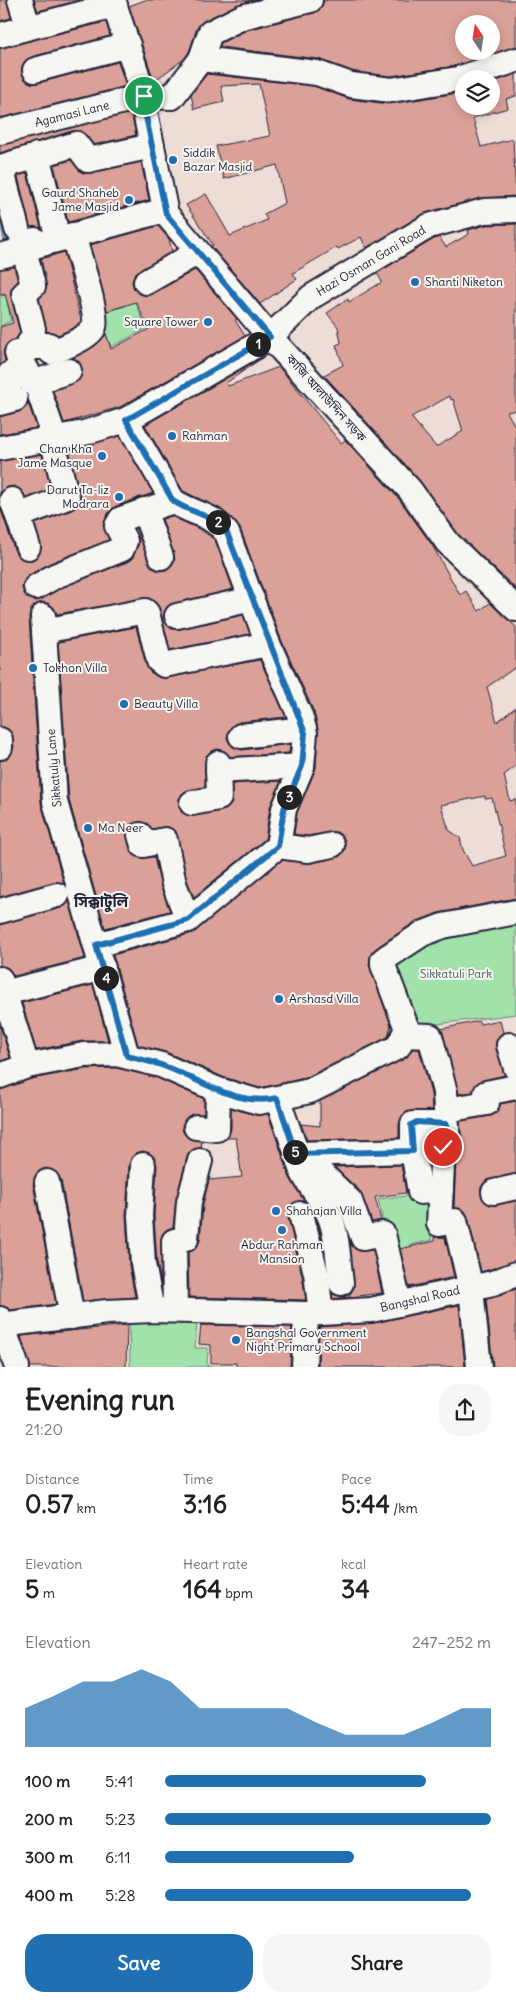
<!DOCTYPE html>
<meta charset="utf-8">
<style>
:root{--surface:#fff;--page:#f6f6f6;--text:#202124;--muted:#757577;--accent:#1f6fb2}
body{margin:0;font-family:Delius,"Noto Sans Bengali",sans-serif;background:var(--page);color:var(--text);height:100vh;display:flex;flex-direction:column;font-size:19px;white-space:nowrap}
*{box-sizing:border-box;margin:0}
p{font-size:16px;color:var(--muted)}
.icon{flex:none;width:28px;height:28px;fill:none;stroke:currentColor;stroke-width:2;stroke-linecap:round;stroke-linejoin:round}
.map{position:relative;height:1367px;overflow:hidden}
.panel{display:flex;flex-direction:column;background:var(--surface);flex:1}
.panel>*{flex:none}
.needle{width:32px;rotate:348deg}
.tools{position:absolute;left:455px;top:15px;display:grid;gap:10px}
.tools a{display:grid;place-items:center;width:45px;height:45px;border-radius:50%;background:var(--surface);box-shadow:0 2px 12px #0003;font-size:25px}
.pin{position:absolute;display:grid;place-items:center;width:42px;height:42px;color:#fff;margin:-21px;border:2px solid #fff;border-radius:50%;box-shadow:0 1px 5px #0007}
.km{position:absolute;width:25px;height:25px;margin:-12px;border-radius:50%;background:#222;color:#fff;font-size:14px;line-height:25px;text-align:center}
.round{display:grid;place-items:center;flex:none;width:52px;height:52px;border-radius:20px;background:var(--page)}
.head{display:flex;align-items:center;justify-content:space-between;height:85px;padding:0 25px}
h1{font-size:28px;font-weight:700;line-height:38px}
.figures{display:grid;grid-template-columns:repeat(3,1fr);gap:8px;height:85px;padding:5px 25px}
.figures div{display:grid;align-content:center}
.figures b{font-size:25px;font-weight:700}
.figures small{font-size:14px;font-weight:400}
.figures p{font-size:14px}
.chart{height:140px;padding:10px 25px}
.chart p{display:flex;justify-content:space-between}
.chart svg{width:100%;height:90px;margin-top:5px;fill:var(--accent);opacity:.7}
.action{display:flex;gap:10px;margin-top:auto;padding:10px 25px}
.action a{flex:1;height:58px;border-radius:20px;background:var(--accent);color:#fff;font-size:20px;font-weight:700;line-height:58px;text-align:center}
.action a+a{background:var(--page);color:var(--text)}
ul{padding:0 25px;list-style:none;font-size:16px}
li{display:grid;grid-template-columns:80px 60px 1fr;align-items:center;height:38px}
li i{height:12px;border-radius:6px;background:var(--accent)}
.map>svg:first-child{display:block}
.green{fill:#a1e2ab;stroke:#628273}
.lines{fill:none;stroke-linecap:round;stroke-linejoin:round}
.stream{stroke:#6491a8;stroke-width:5.5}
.building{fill:#dba198;stroke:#22223b;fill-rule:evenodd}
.minor-casing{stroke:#22223b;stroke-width:28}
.minor{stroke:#f6f6f2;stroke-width:24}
.route-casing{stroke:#fff;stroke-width:10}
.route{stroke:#1f6fb2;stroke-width:6}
.poi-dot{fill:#1f6fb2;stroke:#f6f6f2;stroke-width:2}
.labels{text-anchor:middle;stroke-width:4;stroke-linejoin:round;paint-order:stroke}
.street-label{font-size:12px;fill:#22223b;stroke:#f6f6f2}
.poi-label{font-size:12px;fill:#22223b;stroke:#f6f6f2;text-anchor:start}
.park-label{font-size:12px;fill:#485c5d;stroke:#f6f6f2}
.quarter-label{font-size:15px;font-weight:bold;fill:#22223b;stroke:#f6f6f2}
</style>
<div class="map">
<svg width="516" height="1367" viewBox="0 0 516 1367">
<rect width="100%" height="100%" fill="#eedcd7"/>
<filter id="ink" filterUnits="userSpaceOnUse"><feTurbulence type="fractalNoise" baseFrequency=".02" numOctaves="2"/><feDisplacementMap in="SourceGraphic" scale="10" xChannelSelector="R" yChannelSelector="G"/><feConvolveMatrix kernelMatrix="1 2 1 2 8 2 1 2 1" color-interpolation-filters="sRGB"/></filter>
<g filter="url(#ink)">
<!-- green -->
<g class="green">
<path d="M 164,253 L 169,268 L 146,290 L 143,301 L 137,308 L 147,328 L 111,347 L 98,314 L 126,306 L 126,278 Z"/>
<path d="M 6,295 L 11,321 L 0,326 L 0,296 Z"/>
<path d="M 516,919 L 516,1014 L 414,1027 L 392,960 L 420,941 Z"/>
<path d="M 437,1193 L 428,1227 L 432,1240 L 411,1245 L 412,1250 L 391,1254 L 378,1199 Z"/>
<path d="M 197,1321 L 195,1348 L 208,1348 L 207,1366 L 232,1367 L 130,1367 L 129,1323 Z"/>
</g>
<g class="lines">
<!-- stream -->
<path class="stream" d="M 0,212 L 8,248"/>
</g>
<!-- building -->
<g class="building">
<path d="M 0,0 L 7,0 L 11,18 L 0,21 Z"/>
<path d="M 34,0 L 80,0 L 38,11 Z"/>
<path d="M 145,0 L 253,0 L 236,5 L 203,21 L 197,28 L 189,52 L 184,59 L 154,81 L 129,6 Z"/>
<path d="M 329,0 L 516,0 L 516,47 L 455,66 L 391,76 L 354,72 L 319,59 L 220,47 L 221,43 L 247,30 L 314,13 L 320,10 L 323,1 ZM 464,24 L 491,24 L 491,51 L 464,51 Z"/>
<path d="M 106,22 L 110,36 L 31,57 L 22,66 L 22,74 L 31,83 L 38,83 L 118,62 L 126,86 L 0,118 L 0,48 Z"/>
<path d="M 207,74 L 314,86 L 349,99 L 389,104 L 464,92 L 464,106 L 491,106 L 491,83 L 516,74 L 516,96 L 506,99 L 508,108 L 473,118 L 481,147 L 513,139 L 516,196 L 481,198 L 425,213 L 366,248 L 361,237 L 338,249 L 337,247 L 293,273 L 297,279 L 260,304 L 211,246 L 213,245 L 186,205 L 206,194 L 230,236 L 267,220 L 264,214 L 285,203 L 277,165 L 224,179 L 216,146 L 270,136 L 259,84 L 221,86 L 224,102 L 194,109 L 191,94 Z"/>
<path d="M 131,113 L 136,135 L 94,145 L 81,131 L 73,131 L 0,153 L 0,145 Z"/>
<path d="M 71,160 L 83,173 L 90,173 L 141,162 L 149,200 L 68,222 L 54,165 Z"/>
<path d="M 27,173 L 41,228 L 30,227 L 18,176 Z"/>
<path d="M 516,224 L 516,410 L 507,412 L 516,428 L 516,589 L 458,534 L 420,481 L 324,375 L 343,365 L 336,345 L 341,343 L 338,327 L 327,313 L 348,299 L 349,302 L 382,282 L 377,273 L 434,239 L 439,237 L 446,247 L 469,234 L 468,230 L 486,225 ZM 450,396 L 451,400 L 453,399 L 463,431 L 436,447 L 411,417 Z"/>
<path d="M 158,226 L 169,239 L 172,251 L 134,275 L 132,282 L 134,289 L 146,296 L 152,294 L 195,270 L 237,319 L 235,320 L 245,336 L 120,407 L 64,423 L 53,391 L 79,380 L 82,367 L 73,358 L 95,346 L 106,334 L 111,349 L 149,329 L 136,302 L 107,311 L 90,245 Z"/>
<path d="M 64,252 L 81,320 L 75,327 L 58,335 L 46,331 L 39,299 L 46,291 L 46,283 L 41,259 Z"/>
<path d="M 14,267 L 18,281 L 11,290 L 11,297 L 20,333 L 16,339 L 7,344 L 4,350 L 5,362 L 0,365 L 0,327 L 13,323 L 5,294 L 0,295 L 0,269 Z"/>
<path d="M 265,356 L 226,383 L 228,386 L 279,367 L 341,443 L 345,440 L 399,499 L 432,545 L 460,595 L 466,591 L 479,611 L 490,603 L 516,627 L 516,667 L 487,687 L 497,722 L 516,707 L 516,766 L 504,775 L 510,801 L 516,799 L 516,898 L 438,913 L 415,922 L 379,946 L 371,954 L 369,965 L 391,1025 L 388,1037 L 305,1078 L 260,1088 L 223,1077 L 166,1052 L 138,1045 L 113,955 L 193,933 L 282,860 L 311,863 L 335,858 L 341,855 L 345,849 L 343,836 L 336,832 L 307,836 L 294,834 L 297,813 L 316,768 L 318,729 L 314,712 L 281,639 L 240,528 L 221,509 L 183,491 L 145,425 ZM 485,796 L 485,799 L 492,798 L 506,856 L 472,866 L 463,850 L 460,838 L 449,830 L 441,805 Z"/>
<path d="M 28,403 L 37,428 L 0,434 L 0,416 L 19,412 Z"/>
<path d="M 120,436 L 153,493 L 116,506 L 109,512 L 103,525 L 109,540 L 50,563 L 29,575 L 22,587 L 24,594 L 36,601 L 42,599 L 61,588 L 127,562 L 132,558 L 138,545 L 139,540 L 134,529 L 136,528 L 152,567 L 159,571 L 166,570 L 172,565 L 175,559 L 162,519 L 171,516 L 201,530 L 215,540 L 233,589 L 168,606 L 164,612 L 167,625 L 172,629 L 180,629 L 243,615 L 250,634 L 170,650 L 160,610 L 149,598 L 57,614 L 54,608 L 49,604 L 42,602 L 35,605 L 29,617 L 41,803 L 64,884 L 53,882 L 0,897 L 0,761 L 7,759 L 14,747 L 12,733 L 0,726 L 0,507 L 15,552 L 25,560 L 33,560 L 38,556 L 41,549 L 35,524 L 72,510 L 80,501 L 69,450 Z"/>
<path d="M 42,454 L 51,489 L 26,498 L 21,490 L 14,486 L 7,487 L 0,494 L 0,461 Z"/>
<path d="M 136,627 L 146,665 L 150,672 L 160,678 L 260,660 L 286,717 L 239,722 L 229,730 L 227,738 L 230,744 L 242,750 L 290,744 L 289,753 L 230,757 L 225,751 L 218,749 L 211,751 L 206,756 L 205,787 L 189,790 L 183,793 L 179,799 L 181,812 L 188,816 L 227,809 L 232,803 L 232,784 L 281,781 L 270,807 L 265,839 L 194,897 L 187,880 L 176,831 L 169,827 L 152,829 L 143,822 L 130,825 L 127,832 L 130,849 L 139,858 L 154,857 L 161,887 L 170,911 L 105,928 L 69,800 L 58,642 Z"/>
<path d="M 69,901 L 85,958 L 14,976 L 9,969 L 0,966 L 0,924 L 61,908 Z"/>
<path d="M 93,985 L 108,1041 L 82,1041 L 36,1050 L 22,1003 Z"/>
<path d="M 500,1020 L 503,1033 L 496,1041 L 496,1049 L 505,1075 L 483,1080 L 477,1083 L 473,1092 L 459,1094 L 441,1029 L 479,1021 L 480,1024 Z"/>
<path d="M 0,1025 L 10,1058 L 0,1061 Z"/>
<path d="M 412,1049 L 419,1049 L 431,1094 L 432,1110 L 406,1112 L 399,1124 L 399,1138 L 307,1140 L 301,1124 L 320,1126 L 320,1101 L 404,1059 Z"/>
<path d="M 116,1068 L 157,1078 L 204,1099 L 204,1114 L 190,1115 L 182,1125 L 183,1132 L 188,1138 L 202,1141 L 201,1148 L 191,1151 L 187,1157 L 176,1199 L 173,1227 L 166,1230 L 162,1235 L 161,1284 L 157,1262 L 154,1216 L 157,1165 L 151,1154 L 143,1151 L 136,1153 L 129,1164 L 126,1215 L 129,1265 L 135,1297 L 83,1301 L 61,1180 L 57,1173 L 45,1168 L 38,1172 L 33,1184 L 56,1304 L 10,1310 L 0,1306 L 0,1089 L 31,1079 L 86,1069 Z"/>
<path d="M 516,1101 L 516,1174 L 485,1182 L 481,1187 L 481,1195 L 484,1201 L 490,1205 L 516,1201 L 516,1261 L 481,1272 L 468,1217 L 465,1211 L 454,1208 L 456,1157 L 462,1146 L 460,1121 L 490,1116 L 496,1113 L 500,1104 Z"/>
<path d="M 231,1108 L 256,1115 L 268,1114 L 290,1178 L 304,1201 L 297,1201 L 291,1205 L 288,1217 L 302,1276 L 306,1300 L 189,1297 L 188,1253 L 194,1250 L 200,1241 L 203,1204 L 209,1180 L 242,1177 L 236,1138 L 227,1138 L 231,1129 Z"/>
<path d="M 401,1165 L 406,1193 L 375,1197 L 381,1220 L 372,1222 L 360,1191 L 334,1167 Z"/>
<path d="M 434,1237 L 445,1237 L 454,1277 L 409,1287 L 400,1249 L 435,1241 Z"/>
<path d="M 350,1243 L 359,1251 L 373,1250 L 382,1293 L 333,1299 L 332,1293 L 343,1297 L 350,1294 L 354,1288 Z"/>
<path d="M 516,1289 L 516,1367 L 493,1367 L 486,1299 Z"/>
<path d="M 459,1305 L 465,1367 L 318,1367 L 319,1327 L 374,1323 Z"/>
<path d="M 127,1325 L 126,1367 L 30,1367 L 21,1336 Z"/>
<path d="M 201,1325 L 292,1327 L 290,1367 L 236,1367 L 236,1363 L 211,1363 L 211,1345 L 199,1344 Z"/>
</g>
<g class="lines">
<defs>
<g id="minor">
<path d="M 20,0 L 28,26"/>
<path d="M 113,0 L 144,96 L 144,107 L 166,214 L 270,337 L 410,490 L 448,543 L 516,609"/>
<path d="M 0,35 L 115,5"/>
<path d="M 201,59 L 317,73 L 351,85 L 391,90 L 458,79 L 516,60"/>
<path d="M 35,70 L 128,45"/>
<path d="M 0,132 L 144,96 L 172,97 L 201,59 L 210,33 L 242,17 L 310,0"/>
<path d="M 37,155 L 58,239"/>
<path d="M 17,229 L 1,167 L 76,144 L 88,160 L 152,146"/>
<path d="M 0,256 L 16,252 L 24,242 L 35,240"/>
<path d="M 146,282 L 198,252"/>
<path d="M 33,329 L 24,294 L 33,286 L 24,249 L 165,210"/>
<path d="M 22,371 L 17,353 L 30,349 L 29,343 L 37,341 L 39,347 L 49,345 L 51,352 C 61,349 91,337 94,327 C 99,315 77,251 73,235"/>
<path d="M 0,383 L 12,380 L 10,374 L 27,370 L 32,383 L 69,371"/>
<path d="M 36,383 L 55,439"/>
<path d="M 0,403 L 15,399"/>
<path d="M 0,448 L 84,433 L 126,420 L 270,337 L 311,297 L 429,226 L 484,211 L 516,210"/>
<path d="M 12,500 L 18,516 L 67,497 L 52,439"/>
<path d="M 144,510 L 161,557"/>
<path d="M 18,516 L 28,547"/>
<path d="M 36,587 L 55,576 L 122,549 L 125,541 L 117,526 L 121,519 L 173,501"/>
<path d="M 43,616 L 55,802 L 127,1056"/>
<path d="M 177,616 L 252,599"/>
<path d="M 44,631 L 145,611 L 147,613 L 159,661 L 164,665 L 268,644"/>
<path d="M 241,736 L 304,729"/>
<path d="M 0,740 L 0,747"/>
<path d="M 218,771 L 302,766"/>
<path d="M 192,803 L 219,798 L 218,763"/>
<path d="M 140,835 L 143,845 L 165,840 L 174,884 L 188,920"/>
<path d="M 278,846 L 308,850 L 332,845"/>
<path d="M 0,911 L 57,895"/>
<path d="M 96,945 L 188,920 L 278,846 L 284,809 L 302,766 L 305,733 L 301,718 L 268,644 L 227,533 C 209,512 194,515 173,501 L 126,420"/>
<path d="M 0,979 L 27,1066"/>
<path d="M 4,993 L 103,968"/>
<path d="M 404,1035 L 430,1036 L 445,1092 L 448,1146 L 443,1147 L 439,1224 L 455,1221 L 471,1288 L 479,1367"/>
<path d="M 509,1045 L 516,1068"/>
<path d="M 0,1076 L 27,1066 L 84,1055 L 117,1054 L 161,1065 L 218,1090 L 259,1102 L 310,1091 L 398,1047 L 407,1029 L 383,965 L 383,960 L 387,957 L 422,934 L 443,926 L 516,912"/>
<path d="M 277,1098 L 298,1157 L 315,1167 L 350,1201 L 363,1238 L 383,1234 L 399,1304"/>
<path d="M 446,1110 L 487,1103 L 486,1093 L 516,1087"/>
<path d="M 196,1127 L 217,1129 L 218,1090"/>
<path d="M 413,1151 L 413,1124 L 446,1124"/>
<path d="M 296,1154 L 413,1151 L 420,1192 L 441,1190"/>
<path d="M 143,1165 L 140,1216 L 143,1264 L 152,1310"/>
<path d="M 300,1166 C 306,1184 322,1198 330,1217 C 338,1237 338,1261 341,1283"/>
<path d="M 47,1182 L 72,1317"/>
<path d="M 494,1192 L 516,1187"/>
<path d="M 301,1214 L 316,1273 L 321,1313"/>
<path d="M 175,1309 L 174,1241 L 186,1239 L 189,1202 L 200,1161"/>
<path d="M 0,1319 L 17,1367"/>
<path d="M 0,1325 L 107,1312 L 152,1310 L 306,1314 L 371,1310 L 493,1283 L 516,1274"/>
<path d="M 304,1367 L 306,1314"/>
</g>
</defs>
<!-- minor casing -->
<use href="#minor" class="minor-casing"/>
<!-- minor -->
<use href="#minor" class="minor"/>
</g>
</g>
<g class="lines" filter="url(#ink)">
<defs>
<path id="route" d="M 144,96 L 144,107 L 166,214 L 270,337 L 126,420 L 173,501 C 194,515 209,512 227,533 L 305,733 L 302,766 L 284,809 L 278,846 L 188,920 L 96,945 L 127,1056 C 138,1059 150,1061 161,1065 C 198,1078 236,1107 277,1098 L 296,1154 L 413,1151 L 411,1125 L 417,1122 L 446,1124 L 448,1146 L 443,1147"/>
</defs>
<!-- route casing -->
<use href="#route" class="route-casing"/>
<!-- route -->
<use href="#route" class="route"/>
</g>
<!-- markers -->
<g class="poi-dot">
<circle cx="173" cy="160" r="5"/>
<circle cx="129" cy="200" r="5"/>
<circle cx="415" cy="282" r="5"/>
<circle cx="208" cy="322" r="5"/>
<circle cx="172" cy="436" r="5"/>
<circle cx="102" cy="456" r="5"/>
<circle cx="119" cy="497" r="5"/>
<circle cx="33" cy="668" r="5"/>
<circle cx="124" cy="704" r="5"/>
<circle cx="88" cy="828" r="5"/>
<circle cx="279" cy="999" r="5"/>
<circle cx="276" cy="1211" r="5"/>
<circle cx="282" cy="1230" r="5"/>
<circle cx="236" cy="1340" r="5"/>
</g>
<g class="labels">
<!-- street labels -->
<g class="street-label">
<text transform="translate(72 114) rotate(-14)" y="4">Agamasi Lane</text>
<text transform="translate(371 261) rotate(-31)" y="4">Hazi Osman Gani Road</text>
<text transform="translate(326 398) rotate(48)" y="4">কাজি আলাউদ্দিন সড়ক</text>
<text transform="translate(54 768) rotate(-95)" y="4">Sikkatuly Lane</text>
<text transform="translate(420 1299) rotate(-13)" y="4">Bangshal Road</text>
</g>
<!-- poi labels -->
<g class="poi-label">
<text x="183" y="157">Siddik<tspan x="183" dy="14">Bazar Masjid</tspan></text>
<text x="119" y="197" text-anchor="end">Gaurd Shaheb<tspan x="119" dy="14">Jame Masjid</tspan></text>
<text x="425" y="286">Shanti Niketon</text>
<text x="198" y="326" text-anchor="end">Square Tower</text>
<text x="182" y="440">Rahman</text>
<text x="92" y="453" text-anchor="end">Chan Kha<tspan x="92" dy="14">Jame Masque</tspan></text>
<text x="109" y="494" text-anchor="end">Darut Ta-liz<tspan x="109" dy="14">Modrara</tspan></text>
<text x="43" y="672">Tokhon Villa</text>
<text x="134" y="708">Beauty Villa</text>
<text x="98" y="832">Ma Neer</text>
<text x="289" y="1003">Arshasd Villa</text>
<text x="286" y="1215">Shahajan Villa</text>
<text x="282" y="1249" text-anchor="middle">Abdur Rahman<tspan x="282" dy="14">Mansion</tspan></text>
<text x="246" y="1337">Bangshal Government<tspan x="246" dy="14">Night Primary School</tspan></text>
</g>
<!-- park labels -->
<g class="park-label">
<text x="456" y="978">Sikkatuli Park</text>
</g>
<!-- quarter labels -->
<g class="quarter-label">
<text x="101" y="907">সিক্কাটুলি</text>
</g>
</g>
</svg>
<div class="tools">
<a><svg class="needle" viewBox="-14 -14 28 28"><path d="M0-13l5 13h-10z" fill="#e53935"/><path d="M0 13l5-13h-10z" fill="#757577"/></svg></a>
<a><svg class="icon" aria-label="layers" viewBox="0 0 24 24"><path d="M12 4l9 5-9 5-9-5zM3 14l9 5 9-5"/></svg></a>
</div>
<div class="pin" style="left:144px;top:96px;background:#1e9e55"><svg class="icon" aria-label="arrive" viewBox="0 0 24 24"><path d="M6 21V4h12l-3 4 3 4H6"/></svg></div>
<div class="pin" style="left:443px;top:1147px;background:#d93025"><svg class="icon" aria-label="check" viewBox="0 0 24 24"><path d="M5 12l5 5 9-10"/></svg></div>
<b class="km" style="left:258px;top:344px">1</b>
<b class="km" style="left:218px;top:522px">2</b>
<b class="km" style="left:289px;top:797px">3</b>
<b class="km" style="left:106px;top:978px">4</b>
<b class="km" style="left:295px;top:1152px">5</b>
</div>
<section class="panel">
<div class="head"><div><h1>Evening run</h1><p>21:20</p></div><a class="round"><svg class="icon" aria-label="share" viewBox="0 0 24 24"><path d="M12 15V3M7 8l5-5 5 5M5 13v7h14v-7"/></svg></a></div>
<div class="figures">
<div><p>Distance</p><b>0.57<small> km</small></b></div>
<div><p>Time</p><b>3:16</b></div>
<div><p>Pace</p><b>5:44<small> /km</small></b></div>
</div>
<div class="figures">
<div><p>Elevation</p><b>5<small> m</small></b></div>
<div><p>Heart rate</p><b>164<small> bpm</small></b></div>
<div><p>kcal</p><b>34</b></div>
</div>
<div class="chart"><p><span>Elevation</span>247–252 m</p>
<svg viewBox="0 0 160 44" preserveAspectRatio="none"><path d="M0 44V25L10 19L20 12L30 12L40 6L50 12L60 25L70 25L80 25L90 25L100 32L110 38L120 38L130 38L140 32L150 25L160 25V44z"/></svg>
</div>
<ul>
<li><b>100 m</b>5:41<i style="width:80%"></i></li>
<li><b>200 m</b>5:23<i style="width:100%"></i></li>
<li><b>300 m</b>6:11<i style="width:58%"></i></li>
<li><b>400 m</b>5:28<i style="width:94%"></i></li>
</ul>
<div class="action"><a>Save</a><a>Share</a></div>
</section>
